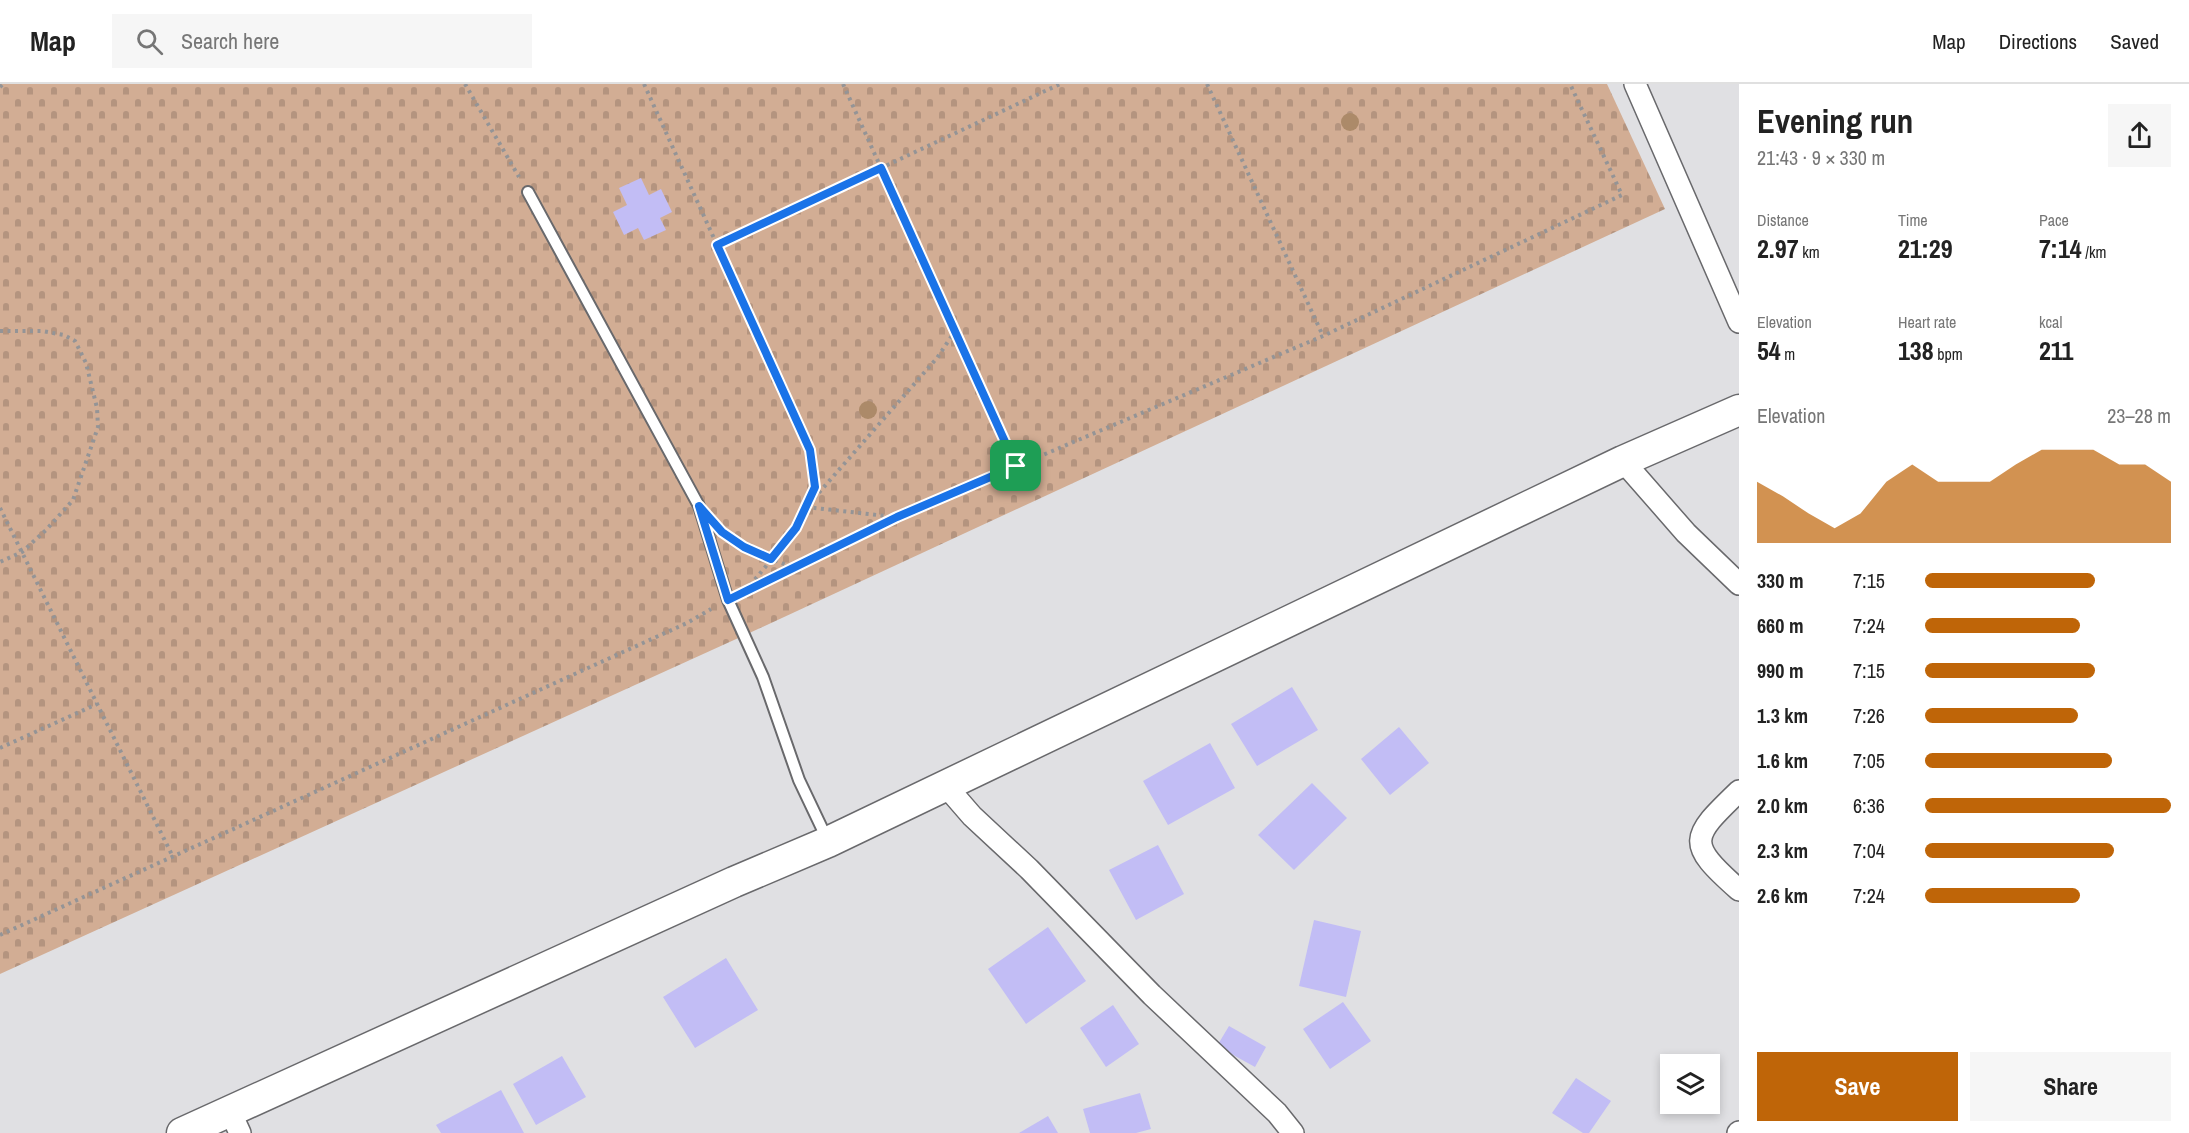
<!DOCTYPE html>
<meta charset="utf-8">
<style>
:root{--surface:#fff;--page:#f6f6f6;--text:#222;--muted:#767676;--line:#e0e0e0;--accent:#bf6508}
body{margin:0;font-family:"Archivo Narrow",sans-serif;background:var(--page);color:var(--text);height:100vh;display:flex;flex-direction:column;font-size:22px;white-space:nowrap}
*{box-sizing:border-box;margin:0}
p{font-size:20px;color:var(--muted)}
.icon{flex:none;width:33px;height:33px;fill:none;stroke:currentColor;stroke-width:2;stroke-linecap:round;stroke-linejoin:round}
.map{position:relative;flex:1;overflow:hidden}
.drawer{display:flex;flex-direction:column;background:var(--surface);width:450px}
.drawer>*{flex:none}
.tools{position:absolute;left:1660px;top:970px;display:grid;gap:12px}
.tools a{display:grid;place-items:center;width:60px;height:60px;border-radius:0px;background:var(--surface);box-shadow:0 3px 9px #0003;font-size:30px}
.pin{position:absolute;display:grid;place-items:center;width:51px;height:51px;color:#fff;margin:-26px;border-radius:12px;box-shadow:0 3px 9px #0006}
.round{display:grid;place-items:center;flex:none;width:63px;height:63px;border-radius:0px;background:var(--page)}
.overview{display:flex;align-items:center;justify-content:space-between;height:102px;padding:0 18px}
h1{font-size:33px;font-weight:700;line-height:45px}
.stats{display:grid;grid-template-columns:repeat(3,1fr);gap:9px;height:102px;padding:6px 18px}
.stats div{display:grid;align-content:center}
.stats b{font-size:26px;font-weight:700}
.stats small{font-size:16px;font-weight:400}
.stats p{font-size:16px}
.chart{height:168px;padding:12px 18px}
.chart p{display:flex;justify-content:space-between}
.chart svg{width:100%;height:108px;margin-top:6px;fill:var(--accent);opacity:.7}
.primary-button{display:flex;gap:12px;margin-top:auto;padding:12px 18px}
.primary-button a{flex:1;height:69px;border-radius:0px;background:var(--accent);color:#fff;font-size:24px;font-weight:700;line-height:69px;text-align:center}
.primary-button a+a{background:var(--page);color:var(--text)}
ul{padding:0 18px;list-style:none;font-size:20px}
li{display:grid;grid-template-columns:96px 72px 1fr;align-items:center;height:45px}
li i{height:15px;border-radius:8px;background:var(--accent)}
header{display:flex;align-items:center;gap:36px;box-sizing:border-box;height:84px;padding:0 30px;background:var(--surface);border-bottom:2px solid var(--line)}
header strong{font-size:28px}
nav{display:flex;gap:33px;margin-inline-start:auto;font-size:21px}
.search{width:420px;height:54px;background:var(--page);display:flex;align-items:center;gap:15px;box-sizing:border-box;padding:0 21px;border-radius:0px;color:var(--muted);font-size:22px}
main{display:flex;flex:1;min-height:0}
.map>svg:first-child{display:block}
.cemetery{fill:url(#cemetery-stones)}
.building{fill:#c2bdf5}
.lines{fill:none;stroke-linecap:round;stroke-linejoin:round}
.service-casing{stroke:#69696c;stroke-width:14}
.minor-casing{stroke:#69696c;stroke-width:24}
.secondary-casing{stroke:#69696c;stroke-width:33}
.path{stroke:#949496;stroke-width:4;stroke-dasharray:3 4.5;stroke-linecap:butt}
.service{stroke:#fff;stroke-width:10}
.minor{stroke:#fff;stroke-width:21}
.secondary{stroke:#fff;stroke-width:30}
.tree{fill:#ac8a69}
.route-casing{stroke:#fff;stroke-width:12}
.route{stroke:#1a73e8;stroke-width:8}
</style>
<header>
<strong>Map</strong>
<div class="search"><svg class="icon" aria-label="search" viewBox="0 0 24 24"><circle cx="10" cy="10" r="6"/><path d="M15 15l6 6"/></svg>Search here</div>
<nav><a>Map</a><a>Directions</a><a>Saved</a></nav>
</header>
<main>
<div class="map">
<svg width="1739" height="1049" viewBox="0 0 1739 1049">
<defs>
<pattern id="cemetery-stones" width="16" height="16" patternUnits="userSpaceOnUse" patternTransform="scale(1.5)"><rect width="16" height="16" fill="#d2ad94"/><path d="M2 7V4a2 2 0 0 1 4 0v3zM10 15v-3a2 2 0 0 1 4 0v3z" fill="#b4947f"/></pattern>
</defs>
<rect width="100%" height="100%" fill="#e0e0e3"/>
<!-- cemetery -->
<path class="cemetery" d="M 0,0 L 1607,0 L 1665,125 L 745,551 L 0,890 Z"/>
<!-- building -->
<g class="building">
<path d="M 641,94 L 649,111 L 661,105 L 672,128 L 660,134 L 666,146 L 644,156 L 638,144 L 624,151 L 613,128 L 627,121 L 619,104 Z"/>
<path d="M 1292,603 L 1318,646 L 1257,682 L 1231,640 Z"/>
<path d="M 1399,643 L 1429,679 L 1390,711 L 1361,675 Z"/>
<path d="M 1210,659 L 1235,704 L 1168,741 L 1143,697 Z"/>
<path d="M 1312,699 L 1347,734 L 1294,786 L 1258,751 Z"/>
<path d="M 1158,761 L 1184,810 L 1136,836 L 1109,786 Z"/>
<path d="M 1314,836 L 1361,847 L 1346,913 L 1299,902 Z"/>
<path d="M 1048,843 L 1086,897 L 1026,940 L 988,885 Z"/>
<path d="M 726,874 L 758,926 L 695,964 L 663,913 Z"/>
<path d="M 1343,918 L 1371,957 L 1330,985 L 1303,945 Z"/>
<path d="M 1113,921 L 1139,960 L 1106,983 L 1080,944 Z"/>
<path d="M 1229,942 L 1266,963 L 1255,983 L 1217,962 Z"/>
<path d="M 562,972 L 586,1013 L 536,1041 L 513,1000 Z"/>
<path d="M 1576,994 L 1611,1017 L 1589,1049 L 1583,1049 L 1552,1029 Z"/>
<path d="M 501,1006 L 524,1049 L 441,1049 L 436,1041 Z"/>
<path d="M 1140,1009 L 1151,1045 L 1136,1049 L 1090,1049 L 1083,1025 Z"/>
<path d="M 1048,1032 L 1058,1049 L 1019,1049 Z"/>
</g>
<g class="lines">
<defs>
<path id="service" d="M 528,108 L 699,422 L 728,516 L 763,593 L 799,696 L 828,757"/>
<g id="minor">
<path d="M 1635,0 L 1739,238"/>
<path d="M 1623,377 L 1686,449 L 1739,500"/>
<path d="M 946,702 L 972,732 L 1029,785 L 1152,911 L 1277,1029 L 1293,1049"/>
<path d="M 1739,707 C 1690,754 1686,759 1739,806"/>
<path d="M 230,1027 L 240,1049"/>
<path d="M 1738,1049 L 1739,1048"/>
</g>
<path id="secondary" d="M 182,1049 L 734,798 L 828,758 L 1623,377 L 1739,326"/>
</defs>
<!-- service casing -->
<use href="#service" class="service-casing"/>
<!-- minor casing -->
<use href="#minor" class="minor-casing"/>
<!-- secondary casing -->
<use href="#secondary" class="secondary-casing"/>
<!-- path -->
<g class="path">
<path d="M 465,0 L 519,93"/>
<path d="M 644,0 L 810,366 C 812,377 817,392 815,403 C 809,435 768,479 747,505"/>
<path d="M 843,0 L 1016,382"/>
<path d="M 1207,0 L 1323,252"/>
<path d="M 0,3 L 3,0"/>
<path d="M 717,161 L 1060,0"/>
<path d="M 0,247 L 42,247 L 64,251 L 75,257 L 86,279 L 97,324 L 98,343 L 73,416 L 46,446 L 22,468 L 0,478"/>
<path d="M 809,420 L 937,274 L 955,247"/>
<path d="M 806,423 L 895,433"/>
<path d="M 0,424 L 173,773"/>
<path d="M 728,453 L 744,463 L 791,483"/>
<path d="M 744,507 L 897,433 L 1323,252 L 1622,111 L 1570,0"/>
<path d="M 0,664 L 97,620"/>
<path d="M 0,851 L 687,539 L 711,525"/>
</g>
<!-- service -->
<use href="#service" class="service"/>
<!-- minor -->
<use href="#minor" class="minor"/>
<!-- secondary -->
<use href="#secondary" class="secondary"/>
</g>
<!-- trees -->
<g class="tree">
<circle cx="1350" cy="38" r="9"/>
<circle cx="868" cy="326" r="9"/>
</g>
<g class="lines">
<defs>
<path id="route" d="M 881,84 L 1016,382 L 897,433 L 728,516 L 699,422 L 722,448 L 744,463 L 771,475 L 796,444 L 815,403 L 810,366 L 717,161 Z"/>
</defs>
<!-- route casing -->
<use href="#route" class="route-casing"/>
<!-- route -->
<use href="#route" class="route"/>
</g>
</svg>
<div class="tools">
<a><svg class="icon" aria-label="layers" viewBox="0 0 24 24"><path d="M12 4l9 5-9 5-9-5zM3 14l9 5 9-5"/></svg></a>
</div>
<div class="pin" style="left:1016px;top:382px;background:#1e9e55"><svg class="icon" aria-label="arrive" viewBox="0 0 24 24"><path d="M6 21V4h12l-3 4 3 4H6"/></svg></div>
</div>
<section class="drawer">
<div class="overview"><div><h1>Evening run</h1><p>21:43 · 9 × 330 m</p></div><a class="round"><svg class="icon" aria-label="share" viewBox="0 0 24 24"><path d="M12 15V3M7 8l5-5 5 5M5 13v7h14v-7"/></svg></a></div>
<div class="stats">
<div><p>Distance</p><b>2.97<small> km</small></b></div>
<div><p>Time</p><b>21:29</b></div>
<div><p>Pace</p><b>7:14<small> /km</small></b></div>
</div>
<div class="stats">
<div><p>Elevation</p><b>54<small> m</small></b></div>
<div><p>Heart rate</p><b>138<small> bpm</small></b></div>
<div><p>kcal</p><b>211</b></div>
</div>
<div class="chart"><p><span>Elevation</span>23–28 m</p>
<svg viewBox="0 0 160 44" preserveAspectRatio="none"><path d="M0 44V19L10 25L20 32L30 38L40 32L50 19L60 12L70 19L80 19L90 19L100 12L110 6L120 6L130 6L140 12L150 12L160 19V44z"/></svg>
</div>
<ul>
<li><b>330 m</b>7:15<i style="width:69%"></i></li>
<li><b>660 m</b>7:24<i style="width:63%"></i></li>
<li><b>990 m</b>7:15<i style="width:69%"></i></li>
<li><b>1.3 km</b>7:26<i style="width:62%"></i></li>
<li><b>1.6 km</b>7:05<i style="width:76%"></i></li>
<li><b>2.0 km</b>6:36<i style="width:100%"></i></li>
<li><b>2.3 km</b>7:04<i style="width:77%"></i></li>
<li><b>2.6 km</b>7:24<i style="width:63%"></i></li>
</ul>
<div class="primary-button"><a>Save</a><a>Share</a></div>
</section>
</main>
